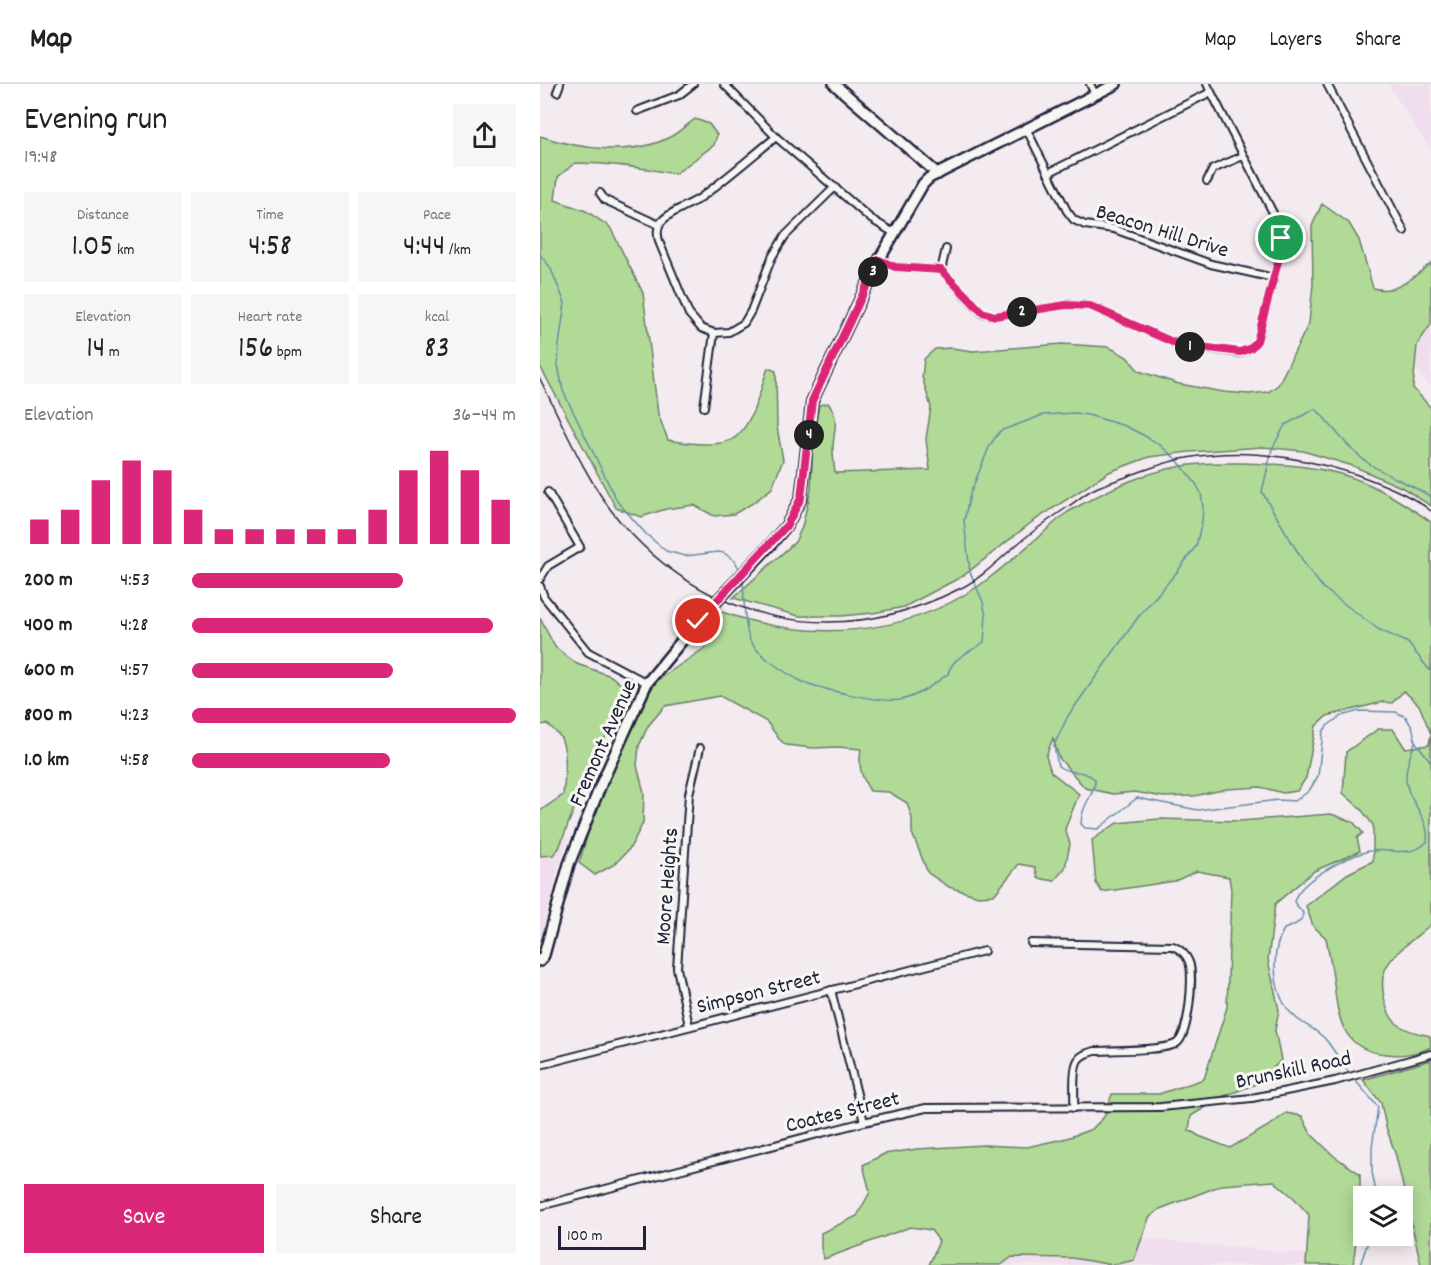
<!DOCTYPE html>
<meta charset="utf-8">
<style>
:root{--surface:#fff;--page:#f6f6f6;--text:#222;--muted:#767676;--line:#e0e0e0;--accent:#db2777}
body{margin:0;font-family:Dekko,sans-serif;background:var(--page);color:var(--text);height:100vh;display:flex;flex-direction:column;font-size:22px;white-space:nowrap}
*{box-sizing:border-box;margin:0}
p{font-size:20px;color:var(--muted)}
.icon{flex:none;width:33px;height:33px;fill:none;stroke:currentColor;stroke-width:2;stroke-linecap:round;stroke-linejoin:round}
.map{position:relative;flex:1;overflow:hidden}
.sheet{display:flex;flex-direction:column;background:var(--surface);width:540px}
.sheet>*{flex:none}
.fabs{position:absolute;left:813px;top:1102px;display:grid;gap:12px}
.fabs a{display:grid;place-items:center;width:60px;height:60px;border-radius:0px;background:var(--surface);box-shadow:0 3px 15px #0003;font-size:30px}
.scale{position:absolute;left:18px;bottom:15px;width:88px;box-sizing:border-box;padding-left:6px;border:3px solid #22223b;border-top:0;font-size:16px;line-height:21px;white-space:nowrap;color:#22223b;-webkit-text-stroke:4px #f6f6f2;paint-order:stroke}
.pin{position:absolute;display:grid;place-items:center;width:51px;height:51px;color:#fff;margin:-26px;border:3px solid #fff;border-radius:50%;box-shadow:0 2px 6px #0007}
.km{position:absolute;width:30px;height:30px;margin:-15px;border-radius:50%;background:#222;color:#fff;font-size:16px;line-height:30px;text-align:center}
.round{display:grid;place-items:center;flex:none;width:63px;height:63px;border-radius:0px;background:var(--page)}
.headline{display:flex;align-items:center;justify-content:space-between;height:102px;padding:0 24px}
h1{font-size:33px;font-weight:600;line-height:45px}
.figures{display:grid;grid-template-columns:repeat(3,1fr);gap:9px;height:102px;padding:6px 24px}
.figures div{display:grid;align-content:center;border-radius:0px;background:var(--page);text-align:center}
.figures b{font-size:30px;font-weight:600}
.figures small{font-size:16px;font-weight:400}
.figures p{font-size:16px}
.chart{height:168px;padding:12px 24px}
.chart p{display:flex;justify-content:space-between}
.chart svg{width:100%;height:108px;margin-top:6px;stroke:var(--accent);stroke-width:6}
.cta{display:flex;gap:12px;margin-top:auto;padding:12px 24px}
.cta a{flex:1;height:69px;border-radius:0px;background:var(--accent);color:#fff;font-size:24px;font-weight:600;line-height:69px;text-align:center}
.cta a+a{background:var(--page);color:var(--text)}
ul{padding:0 24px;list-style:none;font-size:20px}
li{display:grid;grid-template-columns:96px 72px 1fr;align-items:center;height:45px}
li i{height:15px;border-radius:8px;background:var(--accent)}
header{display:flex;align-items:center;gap:36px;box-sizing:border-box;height:84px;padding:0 30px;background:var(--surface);border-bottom:2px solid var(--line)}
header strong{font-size:28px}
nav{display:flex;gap:33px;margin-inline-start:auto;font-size:21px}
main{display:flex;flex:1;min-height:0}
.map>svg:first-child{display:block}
.built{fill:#f0deee}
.green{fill:#b1da97;stroke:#6a7e69;stroke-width:1.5}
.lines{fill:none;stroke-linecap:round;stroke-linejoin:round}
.stream{stroke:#638ca8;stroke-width:1.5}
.street-casing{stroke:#22223b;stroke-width:10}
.secondary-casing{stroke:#22223b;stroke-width:14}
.street{stroke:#f6f6f2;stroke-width:6}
.secondary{stroke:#f6f6f2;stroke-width:9}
.rail{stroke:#22223b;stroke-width:1.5}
.secondary-bridge-casing{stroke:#22223b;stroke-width:14;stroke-linecap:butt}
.secondary-bridge{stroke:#f6f6f2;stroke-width:9}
.route-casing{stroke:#fff;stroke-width:12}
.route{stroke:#db2777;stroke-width:8}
.labels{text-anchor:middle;stroke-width:6;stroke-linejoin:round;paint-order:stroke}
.street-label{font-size:22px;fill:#22223b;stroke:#f6f6f2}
</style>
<header>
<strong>Map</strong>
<nav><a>Map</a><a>Layers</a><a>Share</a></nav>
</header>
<main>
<section class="sheet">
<div class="headline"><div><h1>Evening run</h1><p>19:48</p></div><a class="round"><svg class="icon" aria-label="share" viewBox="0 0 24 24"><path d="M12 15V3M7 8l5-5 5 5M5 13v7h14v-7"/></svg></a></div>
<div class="figures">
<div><p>Distance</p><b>1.05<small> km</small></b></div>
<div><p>Time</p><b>4:58</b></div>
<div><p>Pace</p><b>4:44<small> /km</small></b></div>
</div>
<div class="figures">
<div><p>Elevation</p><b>14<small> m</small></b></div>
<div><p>Heart rate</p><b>156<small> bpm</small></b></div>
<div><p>kcal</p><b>83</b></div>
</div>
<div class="chart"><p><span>Elevation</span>36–44 m</p>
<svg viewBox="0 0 160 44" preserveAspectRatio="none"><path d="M5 44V34M15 44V30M25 44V18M35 44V10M45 44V14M55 44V30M65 44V38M75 44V38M85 44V38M95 44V38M105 44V38M115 44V30M125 44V14M135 44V6M145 44V14M155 44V26"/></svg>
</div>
<ul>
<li><b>200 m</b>4:53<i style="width:65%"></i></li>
<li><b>400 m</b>4:28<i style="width:93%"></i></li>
<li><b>600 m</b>4:57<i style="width:62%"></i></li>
<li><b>800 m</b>4:23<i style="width:100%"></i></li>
<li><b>1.0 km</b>4:58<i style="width:61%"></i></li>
</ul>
<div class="cta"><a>Save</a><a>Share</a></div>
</section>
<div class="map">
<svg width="891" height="1181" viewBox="0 0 891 1181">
<rect width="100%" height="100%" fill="#f3ebf0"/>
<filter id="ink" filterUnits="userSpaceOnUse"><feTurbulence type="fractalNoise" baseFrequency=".0167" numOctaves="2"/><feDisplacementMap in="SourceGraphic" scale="12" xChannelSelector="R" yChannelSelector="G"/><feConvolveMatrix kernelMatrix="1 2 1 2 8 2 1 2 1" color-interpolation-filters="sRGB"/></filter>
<g filter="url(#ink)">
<!-- built -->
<g class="built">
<path d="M 848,0 L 891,0 L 891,67 Z"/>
<path d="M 891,188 L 891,303 L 835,234 Z"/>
<path d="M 0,754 L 28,754 L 18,784 L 0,857 Z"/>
<path d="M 421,1138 L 800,1173 L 799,1181 L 418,1181 Z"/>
</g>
<!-- green -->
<g class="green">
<path d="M 155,35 L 169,40 L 177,51 L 174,61 L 135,90 C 101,83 69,79 35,79 L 18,93 L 15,116 L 46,127 L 70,143 L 103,209 L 118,330 L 128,356 C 145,359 183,365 197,352 C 214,336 220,306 228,284 L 236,287 L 237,343 L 243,376 L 232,404 L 213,419 L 194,430 L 174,432 L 154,421 L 126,425 L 101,433 L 76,424 L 0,282 L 0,52 C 39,65 94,73 132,52 C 140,47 147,41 155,35 Z"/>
<path d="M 782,120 L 809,139 L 819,156 L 833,204 C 856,211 874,193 891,179 L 891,240 L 877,261 L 873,304 L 891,324 L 891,422 L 863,404 L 813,382 L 763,367 L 723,363 L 649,368 L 609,373 L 569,388 L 492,438 L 423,492 L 364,523 L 333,529 L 301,532 L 259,532 L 193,514 L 255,458 L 262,443 L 271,405 L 273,353 L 279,321 L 288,319 C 301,336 293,346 293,365 C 293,372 294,381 295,389 L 390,386 L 386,355 L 391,323 L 382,293 L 384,275 L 395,265 L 412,264 L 433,267 L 522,260 L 569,263 L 587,273 L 599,287 L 639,300 L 684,308 L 709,310 L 728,308 L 738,301 L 769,239 L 773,200 L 772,142 Z"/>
<path d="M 696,379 C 740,380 787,381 828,400 C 850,410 871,424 891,438 L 891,650 L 879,621 L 864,607 L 852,619 L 843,618 L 787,632 L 776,642 L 766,694 L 757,707 L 743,709 L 720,703 L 687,705 L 654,712 L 623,713 L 595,708 L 573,710 L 545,704 L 519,674 L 513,654 L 506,672 L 511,688 L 539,710 L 525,745 L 530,760 L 525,784 L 514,797 L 498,794 L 495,783 L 479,780 L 454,811 L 438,812 L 409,803 L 388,789 L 372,749 L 372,734 L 367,719 L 349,708 L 330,707 C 321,692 318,683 321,665 L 298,663 L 273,664 L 246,661 L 239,655 L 227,638 L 180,612 L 125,622 L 108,642 L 99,662 L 97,682 L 104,708 L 103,739 L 90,764 L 75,780 L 55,791 L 39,779 L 55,726 L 88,648 L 110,607 L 119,595 L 165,564 L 163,546 L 182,528 C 268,558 363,554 440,501 C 462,485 483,466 503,449 C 511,442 519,434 528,428 C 568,405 613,383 660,380 C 672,379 684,379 696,379 Z"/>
<path d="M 0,534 L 15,563 L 37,580 L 71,592 L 84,603 L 83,617 L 47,691 L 19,764 L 13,771 L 0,772 L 0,727 L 23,711 C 25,693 28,670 21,654 C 18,649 12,644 7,640 L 0,641 Z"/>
<path d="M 838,645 L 853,645 L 865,664 L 889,661 L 891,650 L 891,840 C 877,853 852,869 845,886 C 839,899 845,929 856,939 C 866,947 878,949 890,952 L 891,963 C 878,970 860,972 846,970 C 803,967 798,935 794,900 C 792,885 789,870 786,854 L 773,842 L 766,822 L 807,790 L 833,777 L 833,741 L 821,725 L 803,709 L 806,668 Z"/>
<path d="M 791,730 L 813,738 L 823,749 L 817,754 L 820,767 L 774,787 L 735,820 L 728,876 L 739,926 L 735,946 L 741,976 L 719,999 L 684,1012 L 651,1032 L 649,1046 L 659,1052 L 690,1064 L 732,1040 L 746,1029 L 762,1032 L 771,1050 L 794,1072 L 820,1090 L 820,1127 L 813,1181 L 766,1181 L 769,1131 L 754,1114 L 734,1097 L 682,1101 L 620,1125 L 609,1134 L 594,1176 L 573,1181 L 532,1174 L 472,1173 L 461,1181 L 389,1181 L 399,1157 L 391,1146 L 370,1143 L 284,1175 L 281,1164 L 281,1149 L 317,1132 L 330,1108 L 323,1081 L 344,1070 L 377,1065 L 444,1061 L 487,1063 L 527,1054 L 552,1045 L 564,1033 L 572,1010 L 619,1010 L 664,995 L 687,923 L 691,806 L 689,793 L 657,787 L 635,797 L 562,808 L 556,799 L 552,756 L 577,739 L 619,735 L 699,737 Z"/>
<path d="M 891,976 L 891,1181 L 881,1181 L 856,1072 L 846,1043 L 841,1019 L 823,996 Z"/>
</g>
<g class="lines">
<!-- stream -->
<g class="stream">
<path d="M 0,171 L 10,183 L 25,219 L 19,261 L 18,281 L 23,307 L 77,417 L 106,450 L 126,467 L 145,472 L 178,468 L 184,469 L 195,477 L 201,488"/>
<path d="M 891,413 C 871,400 847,392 828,379 C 808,365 794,344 778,327 L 775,325 L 745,341 L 732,365 L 722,408 L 766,482 L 783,504 L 838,545 L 868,559 L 891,588"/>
<path d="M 203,495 C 204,510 204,542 209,554 C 214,569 247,590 261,597 C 280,605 340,619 360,616 C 377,613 394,600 408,590 C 412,573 431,568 444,558 L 446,532 L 443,518 L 430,488 L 424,437 L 430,410 L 450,361 L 460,347 L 503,331 L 535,329 L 548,331 L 585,342 L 603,351 L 620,361 L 638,377 L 656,400 L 661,409 L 663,424 L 662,437 L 656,462 L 637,488 L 599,532 L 528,632 L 514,661 L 518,682 C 532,692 539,683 555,695 C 556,710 541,720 541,740 L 545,744 L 558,745 L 597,714 L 658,726 L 738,716 L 755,717 L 769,707 L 778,692 L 783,648 L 787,642 L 801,632 L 819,627 L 856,628 L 866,633 L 873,645 L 875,657 L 891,678"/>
<path d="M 811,991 C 802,980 795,968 787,957 C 776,944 764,942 754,932 C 732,912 730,869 744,845 C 753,841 762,840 763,829 L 754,818 C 758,797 805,774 825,768 C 847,762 869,776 887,758 C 891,732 864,716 866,691 C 866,680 872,668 875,658"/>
<path d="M 814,995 L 838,1023 L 832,1063 L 832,1088 L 837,1113"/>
<path d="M 820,1181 L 830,1152"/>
</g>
<defs>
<g id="street">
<path d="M 184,0 L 236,53 L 331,135 L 354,149"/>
<path d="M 550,0 L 555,10"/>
<path d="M 787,0 L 864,147"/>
<path d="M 17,8 L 20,0"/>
<path d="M 97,27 L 139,11 L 153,0"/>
<path d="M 486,44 L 527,127 L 534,136 L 545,141 L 574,145 L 671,180 L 734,194"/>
<path d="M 236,53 C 211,73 186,95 160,114 C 148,122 130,127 121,138 C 116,145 117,152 120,160 L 149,230 L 161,244 L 174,249 L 189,248 L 204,239 L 211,227 L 232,173 L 245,152 L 295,103"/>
<path d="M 508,89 L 671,8"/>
<path d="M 667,97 L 673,85 L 703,72"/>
<path d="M 60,109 L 65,116 L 119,141"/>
<path d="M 339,176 L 355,183 L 401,186 L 442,229 L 455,232 L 526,221 L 550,222 L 637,260 L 700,269 L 711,264 L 717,257 L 739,174 L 741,154 L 733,129 L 667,0"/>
<path d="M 401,186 L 406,165"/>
<path d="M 164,323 L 174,249"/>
<path d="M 0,495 L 8,482 L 40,463 L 8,408"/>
<path d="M 0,502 L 4,513 L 48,568 L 107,599"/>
<path d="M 491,859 L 633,862 C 640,865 646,870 649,878 C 654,891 649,950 637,959 C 627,967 571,966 555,967 C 548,969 542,970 538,976 C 532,986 535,1013 534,1024"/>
<path d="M 291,906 L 324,1038"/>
<path d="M 149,942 L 137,884 L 149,710 L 160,664"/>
<path d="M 0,981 L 444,867"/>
<path d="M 0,1122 L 324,1038 L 386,1024 L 621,1023 L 712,1014 L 795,997 L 891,970"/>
</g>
<g id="secondary">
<path d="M 294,0 L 398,90"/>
<path d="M 231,460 L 247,441 L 261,414 L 272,317 L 339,176 L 383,100 L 389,94 L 576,0"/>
<path d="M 0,877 L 4,871 L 29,780 L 62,698 L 107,599 L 158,537"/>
</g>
</defs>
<!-- street casing -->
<use href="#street" class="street-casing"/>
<!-- secondary casing -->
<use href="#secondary" class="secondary-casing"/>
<!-- street -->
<use href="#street" class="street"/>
<!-- secondary -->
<use href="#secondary" class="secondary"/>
<!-- rail -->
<path class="rail" d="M 0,295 C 22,339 47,398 78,435 C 167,540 295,567 419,505 C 439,496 457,478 474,463 C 491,448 510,435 529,422 C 538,416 546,408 556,404 C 567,399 579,396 591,391 C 609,385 627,377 647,374 C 703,363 761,373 815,390 C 840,399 870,410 891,427"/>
<defs>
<path id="secondary-bridge" d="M 158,537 L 231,460"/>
</defs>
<!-- secondary-bridge casing -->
<use href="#secondary-bridge" class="secondary-bridge-casing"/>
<!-- secondary-bridge -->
<use href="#secondary-bridge" class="secondary-bridge"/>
</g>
</g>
<g class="lines" filter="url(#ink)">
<defs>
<path id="route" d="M 158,537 L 247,441 L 261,414 L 272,317 L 339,176 L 355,183 L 401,186 L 442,228 L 455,232 L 526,221 L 550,222 L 637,260 L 700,268 L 711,264 L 717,257 L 739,174 L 741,154"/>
</defs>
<!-- route casing -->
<use href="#route" class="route-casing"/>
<!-- route -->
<use href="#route" class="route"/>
</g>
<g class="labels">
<!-- street labels -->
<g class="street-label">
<text transform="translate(623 145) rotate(17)" y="8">Beacon Hill Drive</text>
<text transform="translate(61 658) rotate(-66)" y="8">Fremont Avenue</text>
<text transform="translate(125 802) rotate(-86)" y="8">Moore Heights</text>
<text transform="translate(218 906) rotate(-14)" y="8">Simpson Street</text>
<text transform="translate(753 984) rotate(-12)" y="8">Brunskill Road</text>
<text transform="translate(302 1026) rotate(-14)" y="8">Coates Street</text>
</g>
</g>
</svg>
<div class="fabs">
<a><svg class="icon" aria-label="layers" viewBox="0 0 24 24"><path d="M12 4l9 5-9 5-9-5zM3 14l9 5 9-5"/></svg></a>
</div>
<div class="scale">100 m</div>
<div class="pin" style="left:741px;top:154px;background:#1e9e55"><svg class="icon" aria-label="arrive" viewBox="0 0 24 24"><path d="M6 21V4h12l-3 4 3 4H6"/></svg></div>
<div class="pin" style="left:158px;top:537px;background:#d93025"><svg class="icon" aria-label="check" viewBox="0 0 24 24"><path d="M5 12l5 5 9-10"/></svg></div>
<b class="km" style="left:650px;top:263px">1</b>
<b class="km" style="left:482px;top:228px">2</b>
<b class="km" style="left:333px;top:188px">3</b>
<b class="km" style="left:269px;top:351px">4</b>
</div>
</main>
